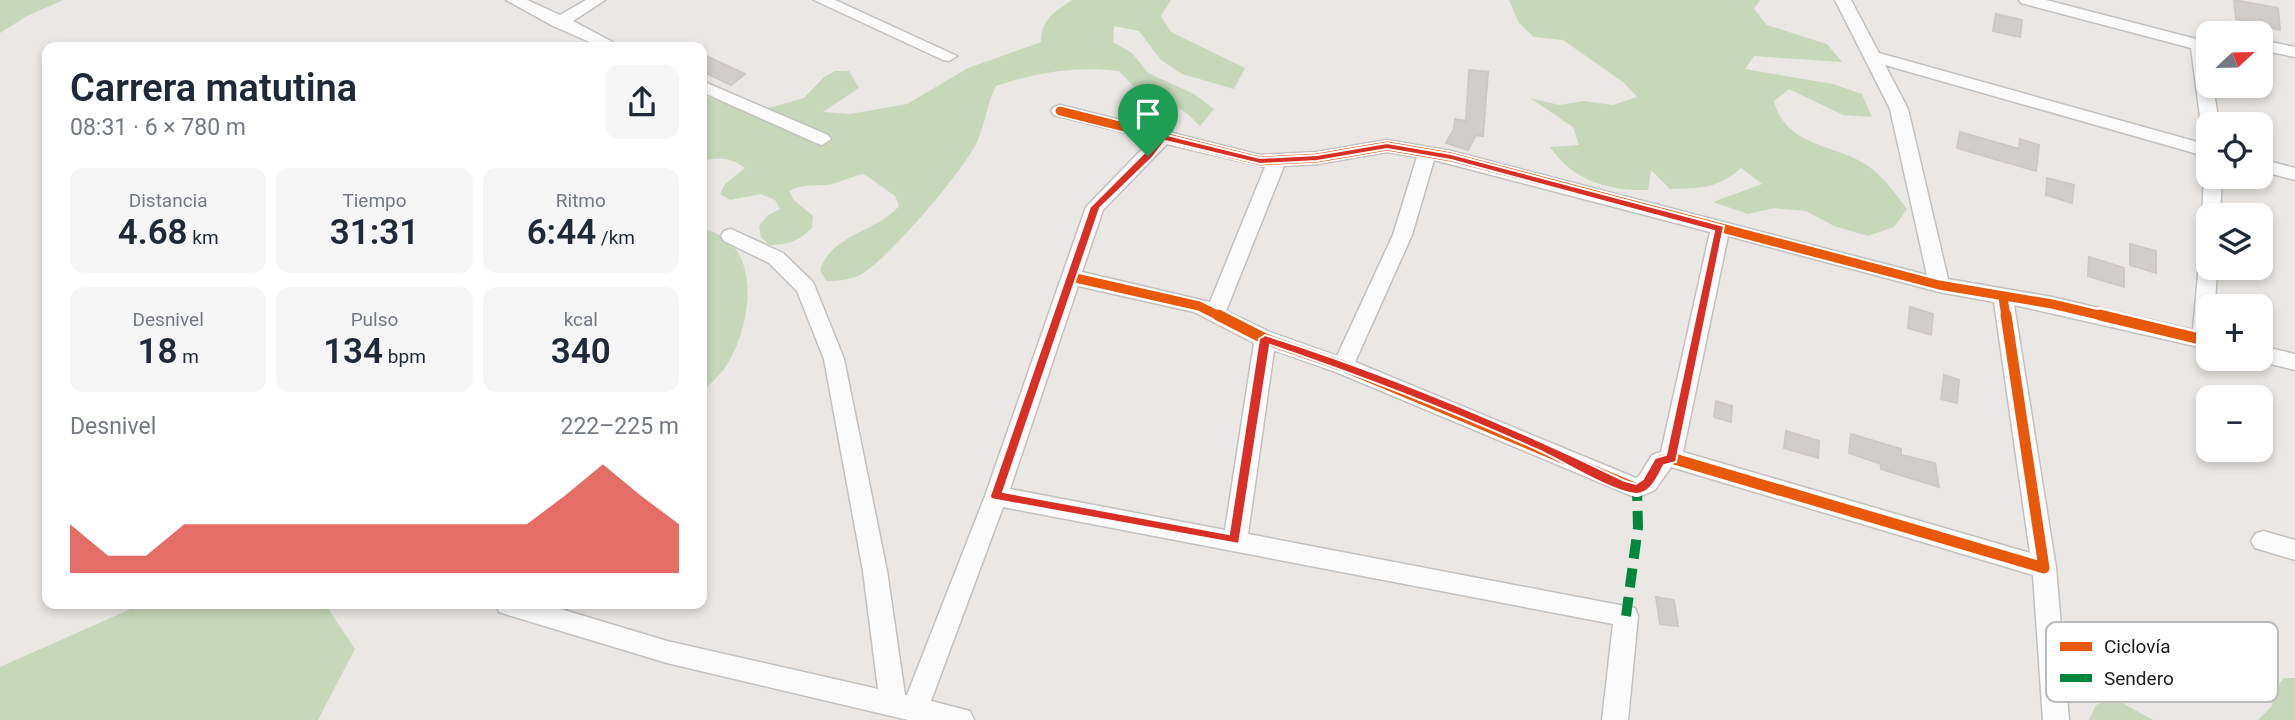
<!DOCTYPE html>
<html lang="es">
<meta charset="utf-8">
<style>
:root{--surface:#fff;--page:#f6f6f7;--text:#1f2937;--muted:#747a83;--accent:#d93025}
body{margin:0;font-family:Roboto,sans-serif;background:var(--page);color:var(--text);height:100vh;display:flex;flex-direction:column;font-size:26px;white-space:nowrap}
*{box-sizing:border-box;margin:0}
p{font-size:23px;color:var(--muted)}
.icon{flex:none;width:38px;height:38px;fill:none;stroke:currentColor;stroke-width:2;stroke-linecap:round;stroke-linejoin:round}
.map{position:relative;flex:1;overflow:hidden}
.side{position:absolute;left:42px;top:42px;width:665px;height:567px;display:flex;flex-direction:column;background:var(--surface);border-radius:14px;box-shadow:0 4px 10px #0003}
.side>*{flex:none}
.needle{width:46px;rotate:68deg}
.buttons{position:absolute;left:2196px;top:21px;display:grid;gap:14px}
.buttons a{display:grid;place-items:center;width:77px;height:77px;border-radius:14px;background:var(--surface);box-shadow:0 4px 10px #0003;font-size:35px}
.pin{position:absolute;display:grid;place-items:center;width:60px;height:60px;color:#fff;margin:-72px -30px;border-radius:50% 50% 50% 0;rotate:-45deg;box-shadow:0 0 7px #0007}
.pin .icon{rotate:45deg}
.round{display:grid;place-items:center;flex:none;width:74px;height:74px;border-radius:14px;background:var(--page)}
.summary{display:flex;align-items:center;justify-content:space-between;height:119px;padding:0 28px}
h1{font-size:38px;font-weight:600;line-height:52px}
.figures{display:grid;grid-template-columns:repeat(3,1fr);gap:10px;height:119px;padding:7px 28px}
.figures div{display:grid;align-content:center;border-radius:14px;background:var(--page);text-align:center}
.figures b{font-size:35px;font-weight:600}
.figures small{font-size:19px;font-weight:400}
.figures p{font-size:19px}
.chart{height:196px;padding:14px 28px}
.chart p{display:flex;justify-content:space-between}
.chart svg{width:100%;height:126px;margin-top:7px;fill:var(--accent);opacity:.7}
.map>svg:first-child{display:block}
.forest{fill:#c7d8ba}
.building{fill:#d1cdcb;stroke:#cdc8c5;stroke-width:2}
.lines{fill:none;stroke-linecap:round;stroke-linejoin:round}
.minor-casing{stroke:#c2c1c0;stroke-width:3}
.minor{fill:#fcfbfb;fill-rule:evenodd}
.quiet{stroke:#00873e;stroke-width:10;stroke-dasharray:19 10;stroke-linecap:butt}
.cycleway-far1-casing{stroke:#fff;stroke-width:12}
.cycleway-casing{stroke:#fff;stroke-width:16}
.cycleway-far1{stroke:#e8590c;stroke-width:9}
.cycleway{stroke:#e8590c;stroke-width:11}
.route{fill:#d93025;stroke:#fff;stroke-width:2;fill-rule:evenodd}
.key{fill:#fff;stroke:#bbb;stroke-width:2}
.key-label{font-size:19px;fill:#1b1b1b}
</style>
<div class="map">
<svg width="2295" height="720" viewBox="0 0 2295 720">
<rect width="100%" height="100%" fill="#eae7e4"/>
<!-- forest -->
<g class="forest">
<path d="M 0,0 L 63,0 L 27,16 L 0,33 Z"/>
<path d="M 1072,0 L 1171,0 L 1161,16 L 1171,32 L 1245,68 L 1234,89 L 1182,74 L 1161,60 L 1139,31 L 1114,26 L 1113,42 L 1132,53 L 1148,73 L 1194,94 L 1214,109 L 1200,126 C 1177,102 1167,100 1134,104 L 1134,87 L 1119,71 C 1076,66 1038,72 996,86 C 987,104 985,124 977,142 C 964,170 885,264 858,276 C 848,280 837,281 826,281 L 820,270 C 832,234 877,232 899,206 L 895,196 L 864,174 C 853,176 846,180 836,183 C 819,188 805,182 789,191 L 794,200 L 813,216 L 812,228 C 799,241 788,245 769,245 L 761,237 L 759,226 L 767,216 L 780,209 L 775,200 L 761,194 L 730,200 L 720,194 L 725,184 L 745,168 C 730,157 719,157 702,161 L 702,95 L 752,113 L 804,98 L 824,77 L 835,71 L 849,71 L 859,88 L 823,112 L 850,114 L 907,104 L 968,68 L 1041,42 C 1041,20 1054,12 1072,0 Z"/>
<path d="M 1509,0 L 1760,0 L 1754,9 L 1767,25 L 1827,44 L 1842,62 L 1754,56 L 1745,69 L 1833,84 L 1862,94 L 1872,117 L 1843,115 L 1789,89 L 1774,101 C 1786,147 1833,143 1867,165 C 1884,177 1895,193 1907,209 L 1894,227 L 1868,236 L 1834,226 L 1806,211 L 1774,208 L 1748,214 L 1713,202 L 1762,184 L 1741,168 C 1717,189 1701,188 1670,189 L 1651,170 L 1648,190 C 1609,191 1573,181 1550,147 L 1579,145 L 1573,127 L 1530,98 L 1559,105 L 1584,101 L 1613,105 L 1637,97 L 1623,82 L 1563,40 L 1534,37 L 1519,23 Z"/>
<path d="M 702,229 C 766,240 752,330 724,369 C 718,377 709,385 702,392 Z"/>
<path d="M 142,604 L 325,604 L 355,649 L 318,720 L 0,720 L 0,667 Z"/>
<path d="M 2284,678 L 2295,678 L 2295,720 L 2258,720 L 2272,706 L 2273,690 Z"/>
<path d="M 2113,698 L 2153,720 L 2089,720 L 2096,705 Z"/>
</g>
<!-- building -->
<g class="building">
<path d="M 2234,0 L 2278,8 L 2280,30 L 2236,19 Z"/>
<path d="M 1996,14 L 2022,20 L 2020,37 L 1993,31 Z"/>
<path d="M 702,54 L 745,74 L 731,85 L 702,71 Z"/>
<path d="M 1469,70 L 1488,72 L 1483,136 L 1476,135 L 1468,150 L 1446,143 L 1454,129 L 1455,119 L 1466,121 Z"/>
<path d="M 1960,132 L 2019,149 L 2020,139 L 2039,145 L 2036,171 L 1957,148 Z"/>
<path d="M 2047,178 L 2074,185 L 2072,203 L 2046,195 Z"/>
<path d="M 2130,244 L 2156,251 L 2156,273 L 2130,265 Z"/>
<path d="M 2089,257 L 2124,268 L 2124,287 L 2088,276 Z"/>
<path d="M 1910,307 L 1933,314 L 1931,335 L 1908,328 Z"/>
<path d="M 1944,375 L 1959,380 L 1957,403 L 1941,399 Z"/>
<path d="M 1716,401 L 1732,406 L 1731,422 L 1714,417 Z"/>
<path d="M 1786,431 L 1819,441 L 1818,458 L 1784,448 Z"/>
<path d="M 1851,434 L 1901,449 L 1901,455 L 1935,463 L 1939,487 L 1881,469 L 1881,464 L 1849,453 Z"/>
<path d="M 1656,597 L 1674,600 L 1678,626 L 1660,624 Z"/>
</g>
<g class="lines">
<defs>
<g id="minor">
<path d="M 506,0 L 527,0 L 560,15 L 586,0 L 605,0 L 573,21 L 622,47 L 601,47 L 553,26 Z"/>
<path d="M 814,0 L 835,0 L 957,56 L 949,61 L 943,60 Z"/>
<path d="M 1835,0 L 1851,0 L 1879,53 L 2208,145 L 2208,157 L 1885,65 L 1908,109 L 1948,279 L 2052,297 L 2193,330 L 2201,242 L 2208,240 L 2208,268 L 2217,268 L 2215,306 L 2208,306 L 2208,349 L 2014,305 L 2056,568 L 2069,720 L 2043,720 L 2033,575 L 1671,467 L 1655,490 L 1637,498 L 1336,372 L 1274,350 L 1248,534 L 1635,608 L 1638,616 L 1628,720 L 1602,720 L 1613,624 L 1003,507 L 931,701 L 970,711 L 974,720 L 908,720 L 667,663 L 508,615 L 499,612 L 496,604 L 544,604 L 667,641 L 878,689 L 863,571 L 824,359 L 797,291 L 769,263 L 724,241 L 721,236 L 724,231 L 731,229 L 783,253 L 813,282 L 844,359 L 887,571 L 905,695 L 907,695 L 985,496 L 1086,207 L 1152,139 L 1054,115 L 1051,111 L 1054,107 L 1060,105 L 1260,155 L 1317,152 L 1387,140 L 1451,151 L 1927,275 L 1890,109 ZM 1167,144 L 1265,167 L 1210,302 L 1082,272 L 1103,210 ZM 1387,152 L 1417,157 L 1393,235 L 1337,356 L 1272,333 L 1226,311 L 1284,166 L 1317,164 ZM 1434,160 L 1710,232 L 1661,452 L 1652,455 L 1639,476 L 1636,478 L 1355,362 L 1412,235 ZM 1728,236 L 1939,292 L 1994,302 L 2030,553 L 1683,452 ZM 1078,286 L 1194,312 L 1254,343 L 1225,530 L 1010,489 Z"/>
<path d="M 2019,0 L 2046,0 L 2196,39 C 2202,34 2205,31 2213,33 L 2208,33 L 2208,86 L 2213,86 L 2219,124 L 2208,124 L 2208,129 L 2201,124 L 2191,48 L 2021,3 Z"/>
<path d="M 2261,40 L 2295,47 L 2295,57 L 2261,50 Z"/>
<path d="M 702,81 L 828,135 L 831,139 L 822,145 L 816,143 L 702,92 Z"/>
<path d="M 2261,159 L 2295,168 L 2295,180 L 2261,171 Z"/>
<path d="M 2208,172 L 2208,177 L 2222,177 L 2220,215 L 2208,215 L 2208,221 L 2202,215 L 2204,177 Z"/>
<path d="M 2261,346 L 2295,354 L 2295,370 L 2254,360 L 2261,359 Z"/>
<path d="M 2263,531 L 2295,540 L 2295,560 L 2255,548 L 2251,541 L 2255,534 Z"/>
</g>
</defs>
<!-- minor casing -->
<use href="#minor" class="minor-casing"/>
<!-- minor -->
<use href="#minor" class="minor"/>
<!-- quiet -->
<path class="quiet" d="M 1626,616 L 1638,527 L 1637,489"/>
<defs>
<g id="cycleway-far1">
<path d="M 1060,111 L 1260,161 L 1317,158 L 1387,146 L 1451,157 L 1939,285 L 2052,304 L 2107,317"/>
<path d="M 1071,277 L 1199,306 L 1221,317"/>
<path d="M 2003,297 L 2006,317"/>
</g>
<g id="cycleway">
<path d="M 1218,315 L 1265,339 L 1343,366 L 1637,489 L 1647,483 L 1660,461 L 1671,458 L 2044,568 L 2006,315"/>
<path d="M 2100,315 L 2208,341"/>
</g>
</defs>
<!-- cycleway-far1 casing -->
<use href="#cycleway-far1" class="cycleway-far1-casing"/>
<!-- cycleway casing -->
<use href="#cycleway" class="cycleway-casing"/>
<!-- cycleway-far1 -->
<use href="#cycleway-far1" class="cycleway-far1"/>
<!-- cycleway -->
<use href="#cycleway" class="cycleway"/>
</g>
<!-- route -->
<path class="route" d="M 1163,134 L 1260,158 L 1317,155 L 1387,143 L 1451,154 L 1724,226 L 1676,462 L 1664,465 C 1658,476 1651,494 1636,494 C 1611,492 1563,461 1538,450 C 1451,411 1361,376 1270,345 L 1239,544 L 991,499 L 990,496 L 1090,207 ZM 1165,141 L 1260,164 L 1317,161 L 1387,149 L 1451,160 L 1714,231 L 1666,455 L 1655,458 L 1643,479 L 1636,484 L 1625,481 C 1509,425 1388,374 1265,335 L 1259,339 L 1229,534 L 1003,492 L 1100,208 L 1152,158 Z"/>
<!-- legend -->
<rect x="2046" y="622" width="232" height="80" rx="10" class="key"/>
<rect x="2060" y="642" width="32" height="9" fill="#e8590c"/>
<rect x="2060" y="674" width="32" height="8" fill="#00873e"/>
<g class="key-label">
<text x="2104" y="653">Ciclovía</text>
<text x="2104" y="685">Sendero</text>
</g>
</svg>
<div class="buttons">
<a><svg class="needle" viewBox="-14 -14 28 28"><path d="M0-13l5 13h-10z" fill="#e53935"/><path d="M0 13l5-13h-10z" fill="#747a83"/></svg></a>
<a><svg class="icon" aria-label="locate" viewBox="0 0 24 24"><circle cx="12" cy="12" r="6"/><path d="M12 2v4M12 18v4M2 12h4M18 12h4"/></svg></a>
<a><svg class="icon" aria-label="layers" viewBox="0 0 24 24"><path d="M12 4l9 5-9 5-9-5zM3 14l9 5 9-5"/></svg></a>
<a>+</a>
<a>−</a>
</div>
<div class="pin" style="left:1148px;top:156px;background:#1e9e55"><svg class="icon" aria-label="arrive" viewBox="0 0 24 24"><path d="M6 21V4h12l-3 4 3 4H6"/></svg></div>
<section class="side">
<div class="summary"><div><h1>Carrera matutina</h1><p>08:31 · 6 × 780 m</p></div><a class="round"><svg class="icon" aria-label="share" viewBox="0 0 24 24"><path d="M12 15V3M7 8l5-5 5 5M5 13v7h14v-7"/></svg></a></div>
<div class="figures">
<div><p>Distancia</p><b>4.68<small> km</small></b></div>
<div><p>Tiempo</p><b>31:31</b></div>
<div><p>Ritmo</p><b>6:44<small> /km</small></b></div>
</div>
<div class="figures">
<div><p>Desnivel</p><b>18<small> m</small></b></div>
<div><p>Pulso</p><b>134<small> bpm</small></b></div>
<div><p>kcal</p><b>340</b></div>
</div>
<div class="chart"><p><span>Desnivel</span>222–225 m</p>
<svg viewBox="0 0 160 44" preserveAspectRatio="none"><path d="M0 44V27L10 38L20 38L30 27L40 27L50 27L60 27L70 27L80 27L90 27L100 27L110 27L120 27L130 17L140 6L150 17L160 27V44z"/></svg>
</div>
</section>
</div>
